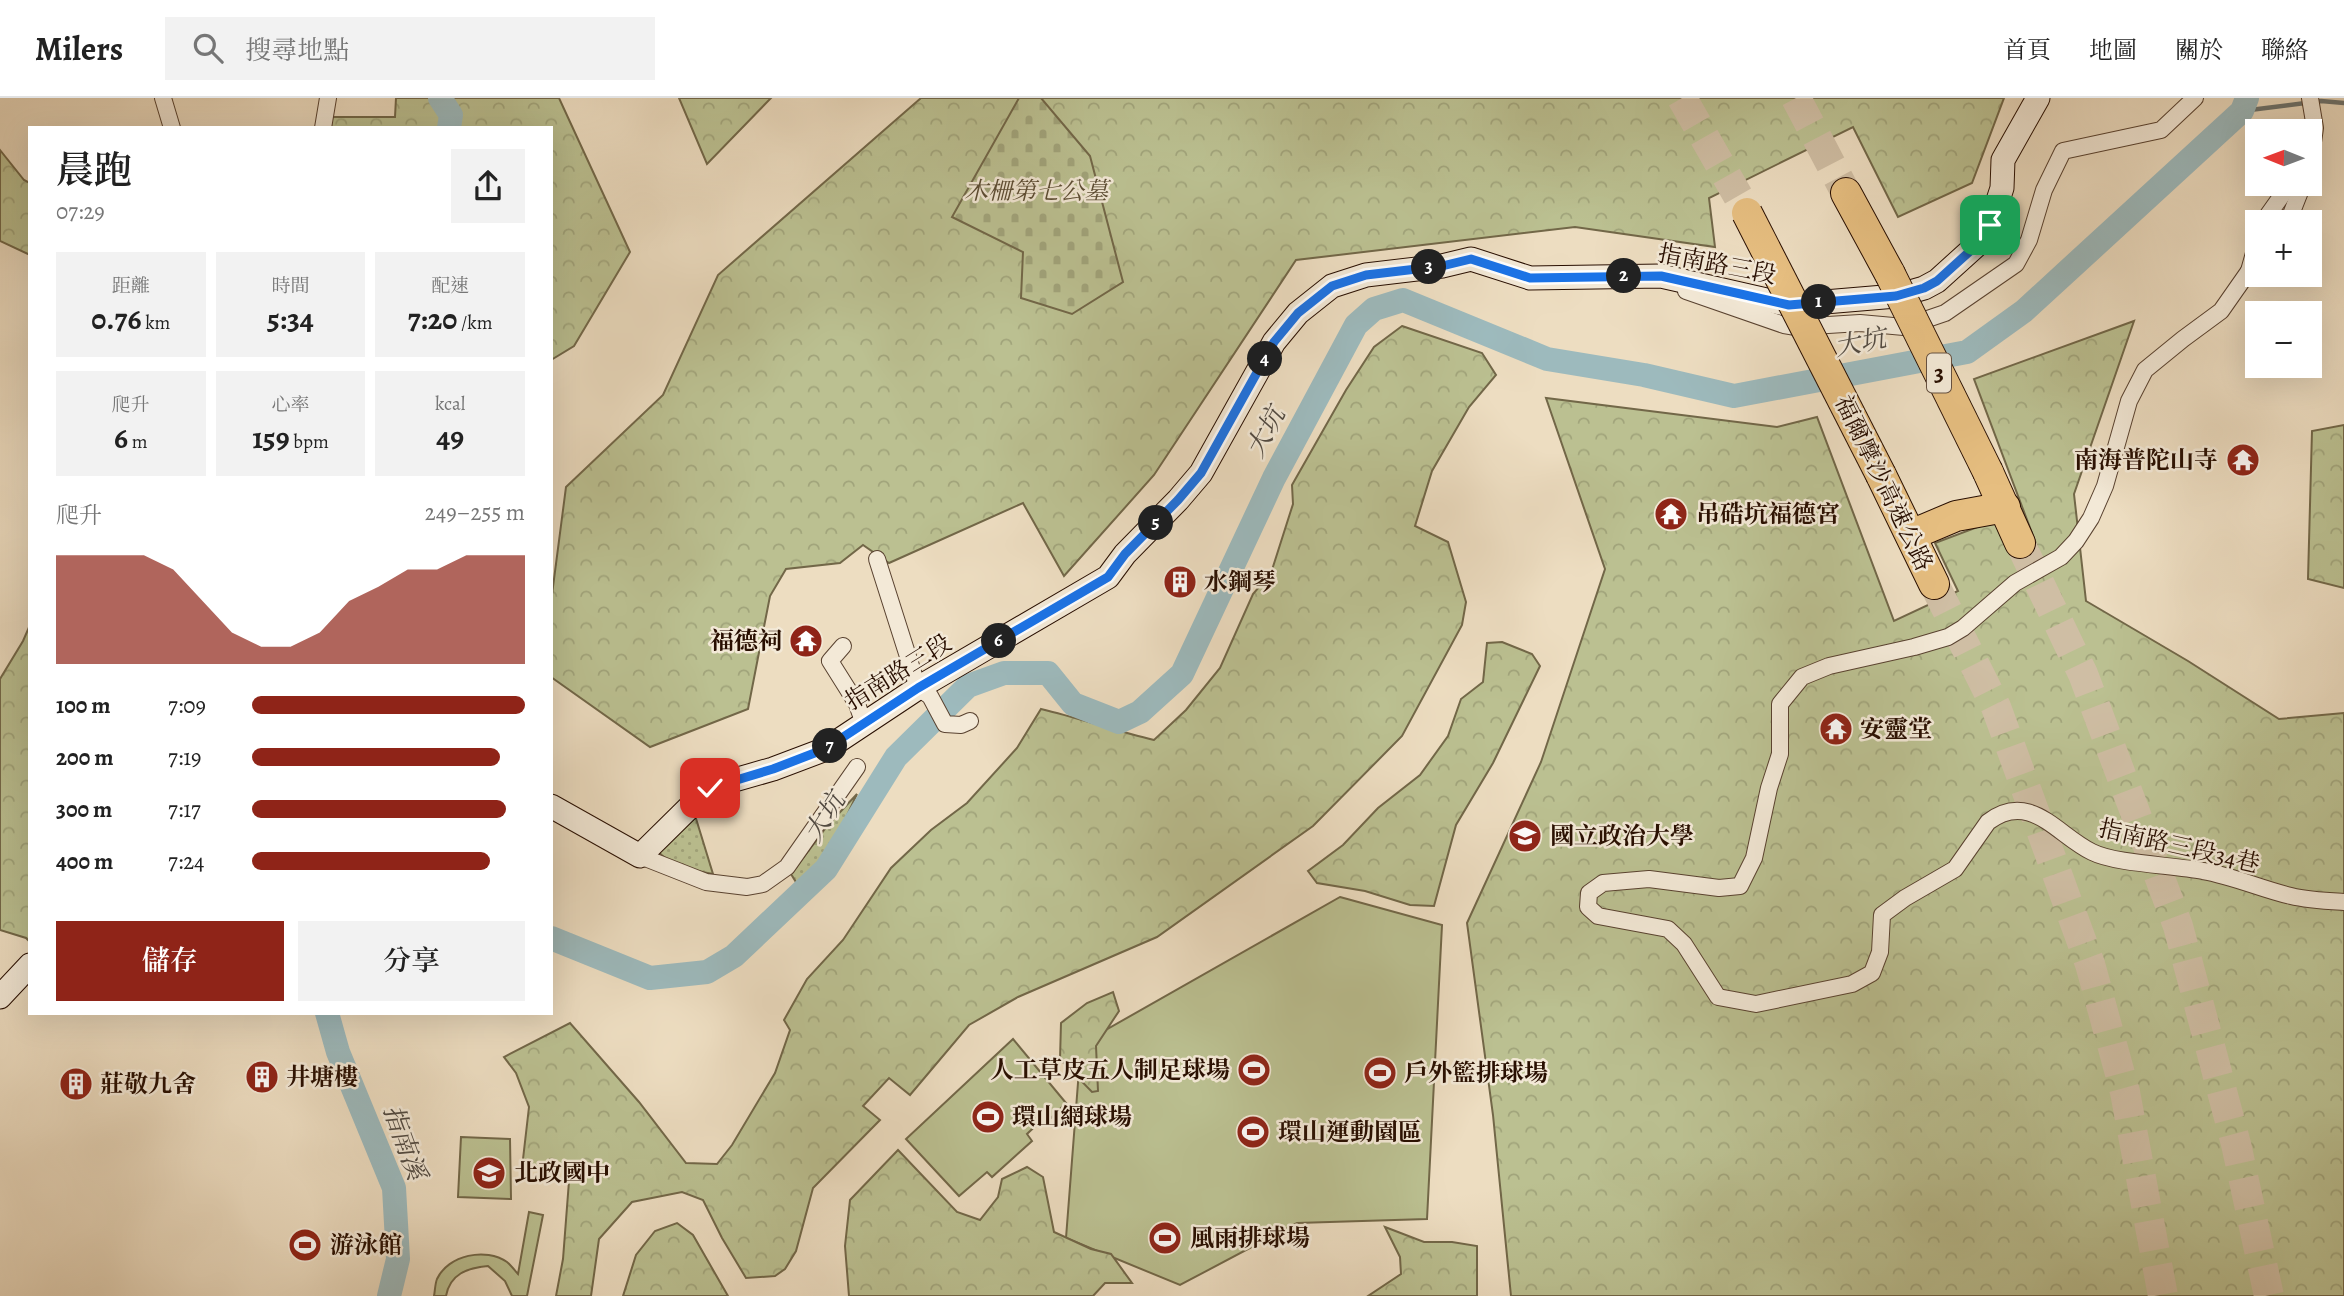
<!DOCTYPE html>
<html lang="zh-TW">
<meta charset="utf-8">
<style>
:root{--surface:#fff;--page:#f2f2f2;--text:#222;--muted:#767676;--line:#e0e0e0;--accent:#8f2418}
body{margin:0;font-family:Alegreya,"Noto Serif TC",serif;background:var(--page);color:var(--text);height:100vh;display:flex;flex-direction:column;font-size:26px;white-space:nowrap}
*{box-sizing:border-box;margin:0}
p{font-size:23px;color:var(--muted)}
.icon{flex:none;width:38px;height:38px;fill:none;stroke:currentColor;stroke-width:2;stroke-linecap:round;stroke-linejoin:round}
.map{position:relative;flex:1;overflow:hidden}
.panel{position:absolute;left:28px;top:28px;width:525px;height:889px;display:flex;flex-direction:column;background:var(--surface);border-radius:0px;box-shadow:0 7px 28px #0002}
.panel>*{flex:none}
.needle{width:46px;rotate:271deg}
.controls{position:absolute;left:2245px;top:21px;display:grid;gap:14px}
.controls a{display:grid;place-items:center;width:77px;height:77px;border-radius:0px;background:var(--surface);box-shadow:0 7px 28px #0002;font-size:35px}
.pin{position:absolute;display:grid;place-items:center;width:60px;height:60px;color:#fff;margin:-30px;border-radius:14px;box-shadow:0 4px 10px #0006}
.km{position:absolute;width:35px;height:35px;margin:-18px;border-radius:50%;background:#222;color:#fff;font-size:19px;line-height:35px;text-align:center}
.round{display:grid;place-items:center;flex:none;width:74px;height:74px;border-radius:0px;background:var(--page)}
.head{display:flex;align-items:center;justify-content:space-between;height:119px;padding:0 28px}
h1{font-size:38px;font-weight:600;line-height:52px}
.stats{display:grid;grid-template-columns:repeat(3,1fr);gap:10px;height:119px;padding:7px 28px}
.stats div{display:grid;align-content:center;border-radius:0px;background:var(--page);text-align:center}
.stats b{font-size:30px;font-weight:600}
.stats small{font-size:19px;font-weight:400}
.stats p{font-size:19px}
.chart{height:196px;padding:14px 28px}
.chart p{display:flex;justify-content:space-between}
.chart svg{width:100%;height:126px;margin-top:7px;fill:var(--accent);opacity:.7}
.button{display:flex;gap:14px;margin-top:auto;padding:14px 28px}
.button a{flex:1;height:80px;border-radius:0px;background:var(--accent);color:#fff;font-size:28px;font-weight:600;line-height:80px;text-align:center}
.button a+a{background:var(--page);color:var(--text)}
ul{padding:0 28px;list-style:none;font-size:23px}
li{display:grid;grid-template-columns:112px 84px 1fr;align-items:center;height:52px}
li i{height:18px;border-radius:9px;background:var(--accent)}
header{display:flex;align-items:center;gap:42px;box-sizing:border-box;height:98px;padding:0 35px;background:var(--surface);border-bottom:2px solid var(--line)}
header strong{font-size:33px}
nav{display:flex;gap:38px;margin-inline-start:auto;font-size:24px}
.search{width:490px;height:63px;background:var(--page);display:flex;align-items:center;gap:18px;box-sizing:border-box;padding:0 24px;border-radius:0px;color:var(--muted);font-size:26px}
.map>svg:first-child{display:block}
.green{fill:#bbc091;stroke:#726748;stroke-width:2}
.forest{fill:url(#forest-crowns);stroke:#726748;stroke-width:2}
.cemetery{fill:url(#cemetery-stones);stroke:#726748;stroke-width:2}
.park{fill:url(#park-dots);stroke:#726748;stroke-width:2}
.lines{fill:none;stroke-linecap:round;stroke-linejoin:round}
.stream{stroke:#6e7571;stroke-width:4.5}
.river{stroke:#9dbabd;stroke-width:24}
.highway-tunnel{stroke:#cfbea4;stroke-width:30;stroke-dasharray:30 15;stroke-linecap:butt}
.street-casing{stroke:#594230;stroke-width:18}
.secondary-casing{stroke:#280e00;stroke-width:25}
.highway-casing{stroke:#280e00;stroke-width:32}
.street{stroke:#f3e9d7;stroke-width:16}
.secondary{stroke:#f3e9d7;stroke-width:23}
.highway{stroke:#e6be80;stroke-width:30}
.highway-bridge-casing{stroke:#280e00;stroke-width:32;stroke-linecap:butt}
.highway-bridge{stroke:#e6be80;stroke-width:30}
.route-casing{stroke:#fff;stroke-width:14}
.route{stroke:#1a73e8;stroke-width:9}
.labels{text-anchor:middle;stroke-width:5;stroke-linejoin:round;paint-order:stroke}
.shield{fill:#f3e9d7;stroke:#655040;stroke-width:2}
.shield-label{font-size:23px;font-weight:bold;fill:#280e00}
.park-label{font-size:24px;font-style:italic;fill:#5b4c33;stroke:#f3e9d7}
.street-label{font-size:24px;fill:#280e00;stroke:#f3e9d7}
.poi-label{font-size:24px;font-weight:bold;fill:#280e00;stroke:#f3e9d7;text-anchor:start}
.water-label{font-size:26px;font-style:italic;fill:#514a42;stroke:#f3e9d7}
</style>
<header>
<strong>Milers</strong>
<div class="search"><svg class="icon" aria-label="search" viewBox="0 0 24 24"><circle cx="10" cy="10" r="6"/><path d="M15 15l6 6"/></svg>搜尋地點</div>
<nav><a>首頁</a><a>地圖</a><a>關於</a><a>聯絡</a></nav>
</header>
<div class="map">
<svg width="2344" height="1198" viewBox="0 0 2344 1198">
<defs>
<pattern id="forest-crowns" width="20" height="18" patternUnits="userSpaceOnUse" patternTransform="scale(1.75)"><rect width="20" height="18" fill="#bbc091"/><path d="M2 6a3 3 0 1 1 6 0M12 15a3 3 0 1 1 6 0" fill="none" stroke="#a1a47b"/></pattern>
<pattern id="cemetery-stones" width="16" height="16" patternUnits="userSpaceOnUse" patternTransform="scale(1.75)"><rect width="16" height="16" fill="#bbc091"/><path d="M2 7V4a2 2 0 0 1 4 0v3zM10 15v-3a2 2 0 0 1 4 0v3z" fill="#a1a47b"/></pattern>
<pattern id="park-dots" width="8" height="8" patternUnits="userSpaceOnUse" patternTransform="scale(1.75)"><rect width="8" height="8" fill="#bbc091"/><path d="M2 2h.1M6 6h.1" fill="none" stroke="#a1a47b" stroke-width="1.8" stroke-linecap="round"/></pattern>
</defs>
<rect width="100%" height="100%" fill="#edddc1"/>
<filter id="stains"><feTurbulence type="fractalNoise" baseFrequency=".00286" numOctaves="4"/><feColorMatrix values="0 0 0 0 .2 0 0 0 0 .09 0 0 0 0 .02 0 0 0 .5 -.17"/></filter>
<radialGradient id="worn" r=".72"><stop offset=".6" stop-color="#630" stop-opacity="0"/><stop offset="1" stop-color="#630" stop-opacity=".3"/></radialGradient>
<!-- green -->
<g class="green">
<path d="M 1340,799 L 1442,827 L 1427,1121 L 1297,1125 L 1180,1187 L 1066,1140 L 1081,946 Z"/>
<path d="M 1013,941 L 1066,1005 L 1051,1020 L 1046,1018 L 1027,1036 L 1032,1043 L 992,1079 L 987,1074 L 959,1098 L 906,1041 Z"/>
<path d="M 461,1039 L 510,1041 L 511,1101 L 458,1099 Z"/>
<path d="M 529,1114 L 543,1117 L 527,1198 L 512,1198 L 505,1183 L 488,1168 C 467,1170 450,1176 446,1198 L 434,1198 C 435,1193 435,1186 437,1181 C 448,1157 486,1149 507,1164 C 511,1167 515,1173 518,1176 Z"/>
</g>
<!-- forest -->
<g class="forest">
<path d="M 396,0 L 559,0 L 630,154 L 574,248 L 551,262 L 551,30 L 330,30 L 332,19 L 395,19 Z"/>
<path d="M 679,0 L 771,0 L 707,66 Z"/>
<path d="M 921,0 L 2004,0 L 1972,85 L 1898,119 L 1853,29 L 1709,100 L 1715,149 L 1575,129 L 1296,162 L 1154,377 L 1064,478 L 1023,405 L 889,465 L 863,447 L 840,465 L 786,471 L 770,498 L 748,611 L 650,649 L 551,579 L 551,504 L 566,389 L 663,297 L 718,177 Z"/>
<path d="M 0,52 L 24,82 L 30,85 L 30,157 L 0,143 Z"/>
<path d="M 2134,223 L 2074,396 L 2086,503 L 2188,563 L 2279,621 L 2344,615 L 2344,1198 L 1511,1198 L 1493,1017 L 1467,825 L 1541,664 L 1605,471 L 1546,300 L 1777,329 L 1817,319 L 1894,523 L 1958,493 L 1935,445 L 1996,422 L 2017,461 L 2038,451 L 1974,281 Z"/>
<path d="M 1402,228 L 1482,255 L 1496,277 L 1469,309 L 1432,373 L 1415,428 L 1448,444 L 1466,504 L 1462,527 L 1402,638 L 1313,728 L 1157,839 L 1018,899 L 969,927 L 910,997 L 889,980 L 863,1008 L 880,1022 L 813,1090 L 796,1153 L 785,1171 L 775,1178 L 746,1180 L 722,1140 L 703,1102 L 682,1094 L 632,1104 L 599,1141 L 591,1198 L 556,1198 L 563,1161 L 570,1070 L 522,1070 L 529,1009 L 516,975 L 504,959 L 570,925 L 639,1004 L 686,1065 L 717,1066 L 732,1047 L 775,975 L 790,932 L 784,922 L 807,881 L 843,842 L 891,770 L 931,732 L 967,705 L 1017,650 L 1041,611 C 1079,620 1116,633 1154,642 L 1186,612 L 1220,570 L 1253,496 L 1271,475 L 1293,406 L 1292,387 L 1346,292 L 1374,249 Z"/>
<path d="M 2344,327 L 2344,490 L 2308,481 L 2312,333 Z"/>
<path d="M 30,527 L 30,844 L 26,840 L 0,832 L 0,581 L 23,543 Z"/>
<path d="M 1502,544 L 1532,556 L 1540,568 L 1493,665 L 1456,727 L 1434,808 L 1410,807 L 1365,793 L 1317,785 L 1308,773 L 1343,747 L 1378,710 L 1420,677 L 1448,638 L 1461,601 L 1483,584 L 1487,545 Z"/>
<path d="M 1113,894 L 1119,913 L 1096,948 L 1098,993 L 1092,994 L 1060,961 L 1061,925 L 1087,905 Z"/>
<path d="M 898,1052 L 957,1114 L 980,1122 L 998,1099 L 1002,1081 L 1027,1069 L 1043,1079 L 1054,1134 L 1091,1151 L 1111,1156 L 1132,1185 L 1105,1185 L 1093,1198 L 849,1198 L 845,1148 L 850,1102 Z"/>
<path d="M 677,1125 L 693,1137 L 728,1198 L 623,1198 L 636,1157 L 655,1133 Z"/>
<path d="M 1385,1129 L 1424,1144 L 1452,1144 L 1477,1148 L 1477,1198 L 1368,1198 L 1401,1176 L 1400,1159 Z"/>
</g>
<!-- cemetery -->
<path class="cemetery" d="M 1019,0 L 1041,0 L 1090,58 L 1123,184 L 1072,216 L 1021,200 L 1023,154 L 952,119 Z"/>
<!-- park -->
<g class="park">
<path d="M 857,696 L 831,752 L 799,789 L 791,776 L 828,727 Z"/>
<path d="M 694,714 L 713,776 C 696,773 668,767 658,753 Z"/>
</g>
<g class="lines">
<!-- stream -->
<path class="stream" d="M 2242,13 L 2321,3 L 2344,5"/>
<!-- river -->
<g class="river">
<path d="M 440,0 L 451,17 L 449,30"/>
<path d="M 551,840 L 650,880 L 707,874 L 734,858 L 826,771 L 896,659 L 968,588 L 1004,575 L 1048,575 L 1073,606 L 1119,624 L 1140,614 L 1182,576 L 1274,380 L 1356,227 L 1374,211 L 1403,202 L 1547,261 L 1644,277 L 1734,298 L 1967,254 L 2024,213 L 2242,13 L 2247,0"/>
<path d="M 327,915 L 338,954 L 394,1090 L 398,1161 L 389,1198"/>
</g>
<!-- highway-tunnel -->
<g class="highway-tunnel">
<path d="M 1682,0 L 1738,98"/>
<path d="M 1796,0 L 1846,95"/>
<path d="M 2020,445 L 2083,576 L 2178,828 L 2236,1046 L 2269,1198"/>
<path d="M 1934,486 L 1996,609 L 2090,866 L 2125,994 L 2163,1198"/>
</g>
<defs>
<g id="street">
<path d="M 163,0 L 172,30"/>
<path d="M 2310,0 L 2315,30 L 2310,65"/>
<path d="M 323,30 L 328,0"/>
<path d="M 2263,124 L 2290,86"/>
<path d="M 2288,124 L 2303,86"/>
<path d="M 2258,164 L 2249,173 L 2221,213 L 2183,241 L 2145,272 L 2129,303 L 2105,388 L 2091,420 L 2076,443 L 2061,459 L 2015,485 L 1963,530 L 1948,539 L 1914,549 L 1829,568 L 1802,579 L 1780,606 L 1780,656 L 1769,690 L 1754,760 L 1740,788 L 1719,790 L 1649,781 L 1603,785 L 1589,795 L 1588,809 L 1598,818 L 1668,831 L 1684,846 L 1718,899 L 1756,906 L 1852,886 L 1872,875 L 1880,854 L 1882,817 L 1905,800 L 1955,771 L 1988,724 C 2030,692 2057,737 2092,754 C 2116,766 2173,767 2203,773 C 2233,778 2261,791 2291,798 C 2307,802 2327,803 2344,804"/>
<path d="M 2249,173 L 2258,141"/>
<path d="M 1686,193 L 1784,227 L 1796,229 L 1860,225 L 1904,229 L 1945,215 L 2016,166 L 2029,142 L 2044,92 L 2063,53 L 2161,32 L 2195,0"/>
<path d="M 877,461 L 918,590 L 930,598 L 945,626 L 961,627 L 970,623"/>
<path d="M 843,548 L 830,563 L 857,606 L 864,626"/>
<path d="M 640,758 L 706,784 L 747,789 L 763,786 L 787,769 L 857,669"/>
</g>
<g id="secondary">
<path d="M 551,708 L 640,758 L 710,689 L 773,671 L 826,651 L 918,590 L 1108,479 L 1125,456 L 1178,402 L 1201,375 L 1274,244 L 1298,215 L 1332,188 L 1366,177 L 1442,168 L 1471,161 L 1530,180 L 1661,178 L 1789,207 L 1896,198 L 1924,190 L 1937,183 L 1979,145 L 1990,127 L 2002,90 L 2003,62 L 2038,0"/>
<path d="M 0,899 L 30,867"/>
</g>
<g id="highway">
<path d="M 1846,95 L 1890,176"/>
<path d="M 1988,374 L 2020,445"/>
<path d="M 1881,377 L 1934,486"/>
<path d="M 1911,437 L 1956,418 L 2005,409"/>
</g>
</defs>
<!-- street casing -->
<use href="#street" class="street-casing"/>
<!-- secondary casing -->
<use href="#secondary" class="secondary-casing"/>
<!-- highway casing -->
<use href="#highway" class="highway-casing"/>
<!-- street -->
<use href="#street" class="street"/>
<!-- secondary -->
<use href="#secondary" class="secondary"/>
<!-- highway -->
<use href="#highway" class="highway"/>
<defs>
<g id="highway-bridge">
<path d="M 1747,115 L 1881,377"/>
<path d="M 1890,176 L 1988,374"/>
</g>
</defs>
<!-- highway-bridge casing -->
<use href="#highway-bridge" class="highway-bridge-casing"/>
<!-- highway-bridge -->
<use href="#highway-bridge" class="highway-bridge"/>
</g>
<g class="lines">
<defs>
<path id="route" d="M 710,690 L 773,671 L 825,651 L 918,590 L 1108,479 L 1125,456 L 1178,402 L 1201,375 L 1274,244 L 1298,215 L 1332,188 L 1366,177 L 1442,168 L 1471,161 L 1530,180 L 1661,178 L 1789,207 L 1896,198 L 1924,190 L 1937,183 L 1979,145 L 1990,127"/>
</defs>
<!-- route casing -->
<use href="#route" class="route-casing"/>
<!-- route -->
<use href="#route" class="route"/>
</g>
<!-- icons -->
<defs>
<symbol id="temple-disc" viewBox="-11 -11 22 22"><circle r="9.5" fill="#8f2418" stroke="#f3e9d7"/><path d="M0-6L5-2H3V0L6.5 2.5H4V6H1.5V3h-3V6H-4V2.5H-6.5L-3 0V-2H-5Z" fill="#fff"/></symbol>
<symbol id="building-disc" viewBox="-11 -11 22 22"><circle r="9.5" fill="#8f2418" stroke="#f3e9d7"/><path d="M-4-6H4V6H1V3H-1V6H-4ZM-2.5-4.3h1.7v1.8h-1.7ZM.8-4.3h1.7v1.8H.8ZM-2.5-1h1.7V.8h-1.7ZM.8-1h1.7V.8H.8Z" fill="#fff"/></symbol>
<symbol id="university-disc" viewBox="-11 -11 22 22"><circle r="9.5" fill="#8f2418" stroke="#f3e9d7"/><path d="M0-5L7-2L0 1L-7-2ZM-4 1L0 2.5L4 1V4Q0 6-4 4Z" fill="#fff"/></symbol>
<symbol id="stadium-disc" viewBox="-11 -11 22 22"><circle r="9.5" fill="#8f2418" stroke="#f3e9d7"/><path d="M0-5a6.5 5 0 1 0 0 10a6.5 5 0 1 0 0-10ZM-3.5-1.8h7v3.6h-7Z" fill="#fff"/></symbol>
<symbol id="school-disc" viewBox="-11 -11 22 22"><circle r="9.5" fill="#8f2418" stroke="#f3e9d7"/><path d="M0-5L7-2L0 1L-7-2ZM-4 1L0 2.5L4 1V4Q0 6-4 4Z" fill="#fff"/></symbol>
</defs>
<g fill-rule="evenodd">
<use href="#temple-disc" x="2224" y="343" width="38" height="38"/>
<use href="#temple-disc" x="1652" y="397" width="38" height="38"/>
<use href="#building-disc" x="1161" y="465" width="38" height="38"/>
<use href="#temple-disc" x="787" y="524" width="38" height="38"/>
<use href="#temple-disc" x="1817" y="612" width="38" height="38"/>
<use href="#university-disc" x="1506" y="719" width="38" height="38"/>
<use href="#stadium-disc" x="1235" y="953" width="38" height="38"/>
<use href="#stadium-disc" x="1361" y="956" width="38" height="38"/>
<use href="#building-disc" x="243" y="960" width="38" height="38"/>
<use href="#building-disc" x="57" y="967" width="38" height="38"/>
<use href="#stadium-disc" x="969" y="1000" width="38" height="38"/>
<use href="#stadium-disc" x="1234" y="1015" width="38" height="38"/>
<use href="#school-disc" x="470" y="1056" width="38" height="38"/>
<use href="#stadium-disc" x="1146" y="1121" width="38" height="38"/>
<use href="#stadium-disc" x="286" y="1128" width="38" height="38"/>
</g>
<g class="labels">
<!-- shield labels -->
<rect class="shield" x="1927" y="255.5" width="24" height="39" rx="5"/>
<g class="shield-label">
<text x="1939" y="283">3</text>
</g>
<!-- park labels -->
<g class="park-label">
<text x="1036" y="101">木柵第七公墓</text>
</g>
<!-- street labels -->
<g class="street-label">
<text transform="translate(1717 166) rotate(11)" y="8">指南路三段</text>
<text transform="translate(1884 385) rotate(64)" y="8">福爾摩沙高速公路</text>
<text transform="translate(898 574) rotate(-32)" y="8">指南路三段</text>
<text transform="translate(2179 748) rotate(13)" y="8">指南路三段34巷</text>
</g>
<!-- poi labels -->
<g class="poi-label">
<text x="2218" y="370" text-anchor="end">南海普陀山寺</text>
<text x="1696" y="424">吊硞坑福德宮</text>
<text x="1204" y="492">水鋼琴</text>
<text x="782" y="551" text-anchor="end">福德祠</text>
<text x="1860" y="639">安靈堂</text>
<text x="1550" y="746">國立政治大學</text>
<text x="1230" y="980" text-anchor="end">人工草皮五人制足球場</text>
<text x="1404" y="983">戶外籃排球場</text>
<text x="286" y="987">井塘樓</text>
<text x="100" y="994">莊敬九舍</text>
<text x="1012" y="1027">環山網球場</text>
<text x="1278" y="1042">環山運動園區</text>
<text x="514" y="1083">北政國中</text>
<text x="1190" y="1148">風雨排球場</text>
<text x="330" y="1155">游泳館</text>
</g>
<!-- water labels -->
<g class="water-label">
<text transform="translate(1860 244) rotate(-11)" y="9">大坑</text>
<text transform="translate(1265 334) rotate(-62)" y="9">大坑</text>
<text transform="translate(824 719) rotate(-58)" y="9">大坑</text>
<text transform="translate(405 1044) rotate(70)" y="9">指南溪</text>
</g>
</g>
<rect width="100%" height="100%" filter="url(#stains)"/>
<rect width="100%" height="100%" fill="url(#worn)"/>
</svg>
<div class="controls">
<a><svg class="needle" viewBox="-14 -14 28 28"><path d="M0-13l5 13h-10z" fill="#e53935"/><path d="M0 13l5-13h-10z" fill="#767676"/></svg></a>
<a>+</a>
<a>−</a>
</div>
<div class="pin" style="left:1990px;top:127px;background:#1e9e55"><svg class="icon" aria-label="arrive" viewBox="0 0 24 24"><path d="M6 21V4h12l-3 4 3 4H6"/></svg></div>
<div class="pin" style="left:710px;top:690px;background:#d93025"><svg class="icon" aria-label="check" viewBox="0 0 24 24"><path d="M5 12l5 5 9-10"/></svg></div>
<b class="km" style="left:1819px;top:204px">1</b>
<b class="km" style="left:1624px;top:178px">2</b>
<b class="km" style="left:1429px;top:169px">3</b>
<b class="km" style="left:1265px;top:261px">4</b>
<b class="km" style="left:1156px;top:425px">5</b>
<b class="km" style="left:999px;top:543px">6</b>
<b class="km" style="left:830px;top:648px">7</b>
<section class="panel">
<div class="head"><div><h1>晨跑</h1><p>07:29</p></div><a class="round"><svg class="icon" aria-label="share" viewBox="0 0 24 24"><path d="M12 15V3M7 8l5-5 5 5M5 13v7h14v-7"/></svg></a></div>
<div class="stats">
<div><p>距離</p><b>0.76<small> km</small></b></div>
<div><p>時間</p><b>5:34</b></div>
<div><p>配速</p><b>7:20<small> /km</small></b></div>
</div>
<div class="stats">
<div><p>爬升</p><b>6<small> m</small></b></div>
<div><p>心率</p><b>159<small> bpm</small></b></div>
<div><p>kcal</p><b>49</b></div>
</div>
<div class="chart"><p><span>爬升</span>249–255 m</p>
<svg viewBox="0 0 160 44" preserveAspectRatio="none"><path d="M0 44V6L10 6L20 6L30 6L40 11L50 22L60 33L70 38L80 38L90 33L100 22L110 17L120 11L130 11L140 6L150 6L160 6V44z"/></svg>
</div>
<ul>
<li><b>100 m</b>7:09<i style="width:100%"></i></li>
<li><b>200 m</b>7:19<i style="width:91%"></i></li>
<li><b>300 m</b>7:17<i style="width:93%"></i></li>
<li><b>400 m</b>7:24<i style="width:87%"></i></li>
</ul>
<div class="button"><a>儲存</a><a>分享</a></div>
</section>
</div>
